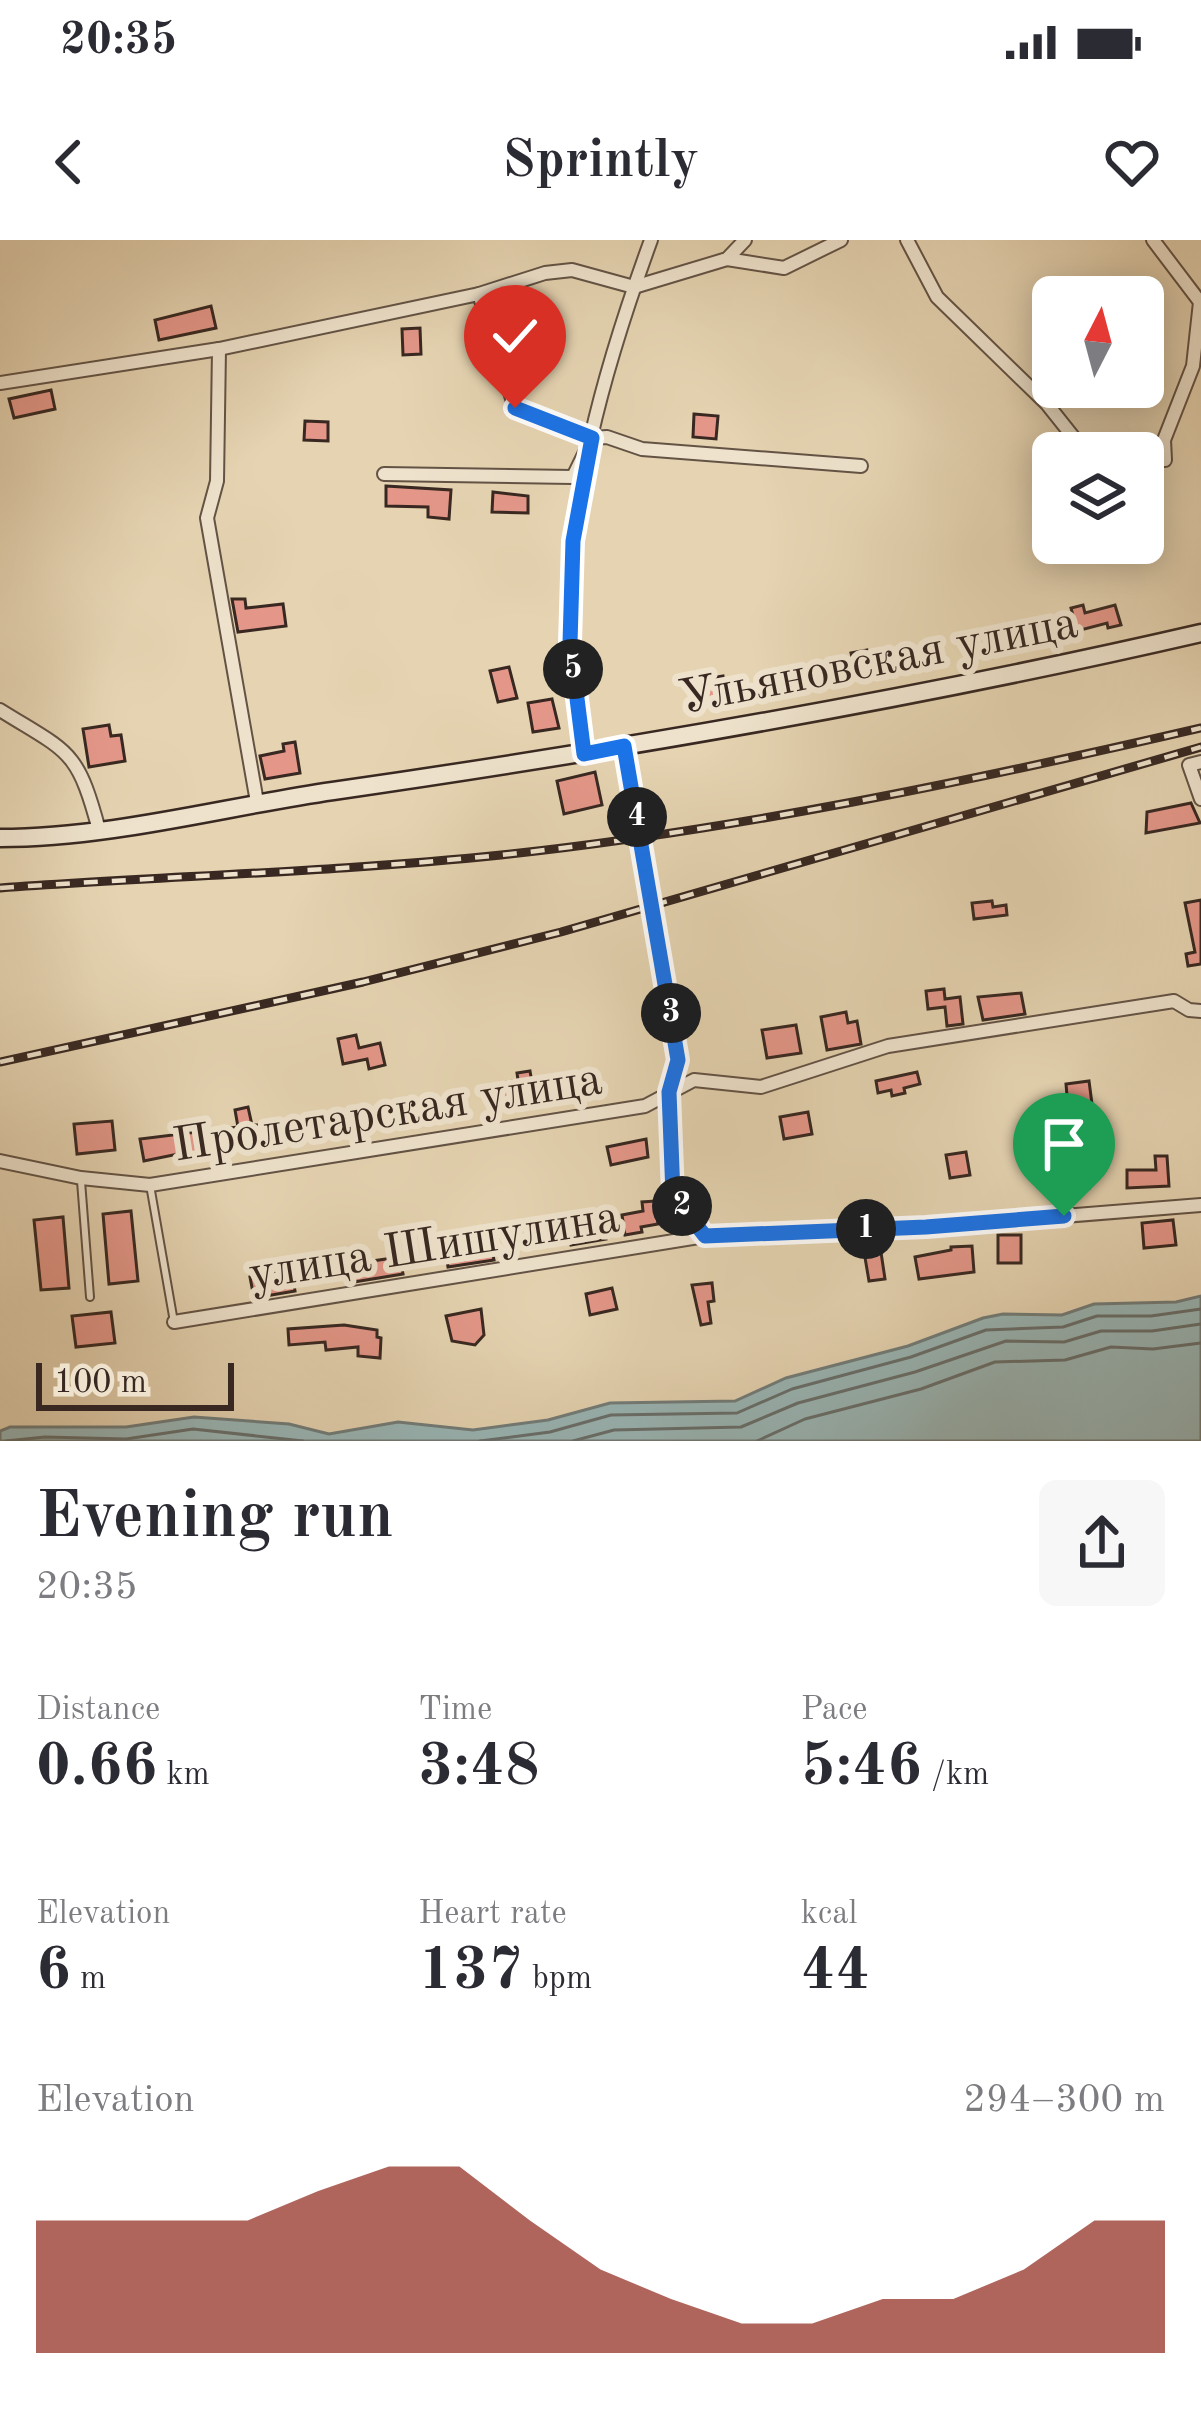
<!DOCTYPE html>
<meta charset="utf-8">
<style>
:root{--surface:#fff;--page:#f7f7f7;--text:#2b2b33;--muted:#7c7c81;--accent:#8f2418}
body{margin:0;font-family:"Old Standard TT",serif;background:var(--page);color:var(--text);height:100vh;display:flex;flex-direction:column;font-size:45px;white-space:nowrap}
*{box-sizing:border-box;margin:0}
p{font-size:39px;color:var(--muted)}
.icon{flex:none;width:66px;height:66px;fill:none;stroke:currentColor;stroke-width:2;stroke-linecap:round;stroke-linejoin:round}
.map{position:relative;height:1201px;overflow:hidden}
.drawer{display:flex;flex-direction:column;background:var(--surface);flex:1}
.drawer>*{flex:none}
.needle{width:78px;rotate:6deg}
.buttons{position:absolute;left:1032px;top:36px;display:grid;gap:24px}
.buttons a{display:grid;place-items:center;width:132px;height:132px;border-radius:18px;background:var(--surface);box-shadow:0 6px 30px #0003;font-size:60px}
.scale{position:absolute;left:36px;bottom:30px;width:198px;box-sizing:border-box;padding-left:12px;border:6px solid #382821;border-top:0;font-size:33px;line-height:42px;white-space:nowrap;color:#382821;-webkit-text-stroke:9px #eee2cc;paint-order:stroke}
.pin{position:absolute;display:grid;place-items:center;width:102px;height:102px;color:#fff;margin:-123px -51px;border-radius:50% 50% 50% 0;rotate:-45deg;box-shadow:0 0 12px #0007}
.pin .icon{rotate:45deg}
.km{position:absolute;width:60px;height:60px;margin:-30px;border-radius:50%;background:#222;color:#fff;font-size:33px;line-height:60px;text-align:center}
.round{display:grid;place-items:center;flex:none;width:126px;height:126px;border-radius:18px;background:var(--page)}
.headline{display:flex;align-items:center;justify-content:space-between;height:204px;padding:0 36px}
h1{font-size:66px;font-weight:800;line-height:90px}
.figures{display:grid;grid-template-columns:repeat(3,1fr);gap:18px;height:204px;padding:12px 36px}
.figures div{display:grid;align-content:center}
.figures b{font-size:60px;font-weight:800}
.figures small{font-size:33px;font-weight:400}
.figures p{font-size:33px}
.chart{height:336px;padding:24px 36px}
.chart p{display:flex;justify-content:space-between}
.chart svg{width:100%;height:216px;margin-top:12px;fill:var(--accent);opacity:.7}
.status{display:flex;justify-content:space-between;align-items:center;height:84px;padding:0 60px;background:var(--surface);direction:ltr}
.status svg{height:33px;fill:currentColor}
header{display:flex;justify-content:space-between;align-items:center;height:156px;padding:0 36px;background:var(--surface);font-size:54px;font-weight:800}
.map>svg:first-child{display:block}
.water{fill:#99b6b6;stroke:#727d7a;stroke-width:3}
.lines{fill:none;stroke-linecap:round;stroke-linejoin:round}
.shore{stroke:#686f6c;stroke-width:3}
.building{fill:#e49789;stroke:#382821;stroke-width:3}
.lane-casing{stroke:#635345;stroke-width:10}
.street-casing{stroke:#635345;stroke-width:16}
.secondary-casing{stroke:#382821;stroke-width:21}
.lane{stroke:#eee2cc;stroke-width:6}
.street{stroke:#eee2cc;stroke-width:12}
.secondary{stroke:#eee2cc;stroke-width:16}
.rail-casing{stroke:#382821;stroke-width:9}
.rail{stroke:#eee2cc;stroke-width:4.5;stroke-dasharray:14;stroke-linecap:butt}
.street-bridge-casing{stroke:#635345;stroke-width:16;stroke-linecap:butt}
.street-bridge{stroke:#eee2cc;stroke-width:12}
.route-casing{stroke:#fff;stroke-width:24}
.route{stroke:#1a73e8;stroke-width:15}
.labels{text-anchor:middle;stroke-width:12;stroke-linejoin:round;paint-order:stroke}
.street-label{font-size:48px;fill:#382821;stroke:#eee2cc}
</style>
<div class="status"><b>20:35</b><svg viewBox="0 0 49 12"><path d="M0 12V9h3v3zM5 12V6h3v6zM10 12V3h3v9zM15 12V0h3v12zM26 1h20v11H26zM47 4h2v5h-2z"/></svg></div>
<header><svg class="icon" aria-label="back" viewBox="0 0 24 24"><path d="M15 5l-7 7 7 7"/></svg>Sprintly<svg class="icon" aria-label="heart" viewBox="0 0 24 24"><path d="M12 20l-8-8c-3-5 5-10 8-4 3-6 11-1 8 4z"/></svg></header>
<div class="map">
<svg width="1201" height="1201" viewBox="0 0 1201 1201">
<rect width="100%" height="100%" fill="#e5d3b1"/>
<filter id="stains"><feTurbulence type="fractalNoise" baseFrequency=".00167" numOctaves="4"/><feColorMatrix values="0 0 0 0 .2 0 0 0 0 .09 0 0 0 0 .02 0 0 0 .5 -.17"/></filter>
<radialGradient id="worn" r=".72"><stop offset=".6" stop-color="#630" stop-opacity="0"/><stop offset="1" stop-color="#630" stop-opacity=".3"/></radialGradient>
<!-- water -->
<path class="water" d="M 1201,1056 L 1201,1201 L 0,1201 L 0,1191 L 10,1187 L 126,1187 L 194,1177 L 289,1184 L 329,1194 L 398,1182 L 473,1190 L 548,1180 L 610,1163 L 735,1161 L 786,1138 L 908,1106 L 983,1078 L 1003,1074 L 1062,1075 L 1094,1064 L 1176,1062 Z"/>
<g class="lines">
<!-- shore -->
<g class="shore">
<path d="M 6,1201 L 45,1197 L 126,1199 L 193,1189 L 303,1201"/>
<path d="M 480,1201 L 550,1192 L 611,1175 L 737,1173 L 792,1149 L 911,1117 L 986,1090 L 1063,1087 L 1097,1076 L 1151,1076 L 1201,1069"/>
<path d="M 573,1201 L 614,1190 L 741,1187 L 798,1163 L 915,1132 L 1006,1101 L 1064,1102 L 1101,1091 L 1152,1091 L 1201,1084"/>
<path d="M 757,1201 L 805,1179 L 921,1149 L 995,1122 L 1065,1120 L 1111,1107 L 1153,1109 L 1201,1103"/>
</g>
</g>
<!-- building -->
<g class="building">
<path d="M 211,66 L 216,88 L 159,100 L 155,80 Z"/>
<path d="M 420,88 L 421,114 L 403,115 L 402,89 Z"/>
<path d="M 51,150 L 55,169 L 14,178 L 9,159 Z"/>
<path d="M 694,174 L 718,176 L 716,199 L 693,197 Z"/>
<path d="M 305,181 L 328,182 L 328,201 L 304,200 Z"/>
<path d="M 386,246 L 451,250 L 449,279 L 428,277 L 428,267 L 386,266 Z"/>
<path d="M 493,252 L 528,256 L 528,273 L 492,272 Z"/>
<path d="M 232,359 L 245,359 L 246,368 L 283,364 L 286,386 L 238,392 Z"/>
<path d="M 1083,365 L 1085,373 L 1115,365 L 1121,385 L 1108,388 L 1107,383 L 1077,391 L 1071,368 Z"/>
<path d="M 867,410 L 868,414 L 890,410 L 893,426 L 856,434 L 851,413 Z"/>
<path d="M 509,427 L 517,458 L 498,462 L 490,431 Z"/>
<path d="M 723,436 L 726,456 L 702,460 L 699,440 Z"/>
<path d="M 552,459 L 559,488 L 533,492 L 528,463 Z"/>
<path d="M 109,485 L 111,496 L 121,495 L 125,521 L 89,527 L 83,489 Z"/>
<path d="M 295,502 L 300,533 L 265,539 L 260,516 L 284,511 L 283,504 Z"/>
<path d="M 595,532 L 602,565 L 564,574 L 557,541 Z"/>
<path d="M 1191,563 L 1200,583 L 1146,593 L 1147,572 Z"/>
<path d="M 1201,660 L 1201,724 L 1188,726 L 1186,714 L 1195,712 L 1185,663 Z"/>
<path d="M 992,661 L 993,667 L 1006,665 L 1007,675 L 974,679 L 972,663 Z"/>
<path d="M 944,749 L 945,759 L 960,757 L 963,784 L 947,786 L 945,767 L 928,769 L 926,751 Z"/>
<path d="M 1021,753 L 1025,774 L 983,780 L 978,757 Z"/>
<path d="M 846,772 L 848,783 L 857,781 L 861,804 L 827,810 L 821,777 Z"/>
<path d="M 796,785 L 801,813 L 767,818 L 762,790 Z"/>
<path d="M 356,795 L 359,808 L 380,803 L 385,825 L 369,829 L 367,819 L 343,824 L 338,799 Z"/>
<path d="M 530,831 L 535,860 L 495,865 L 491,845 L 518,840 L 517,833 Z"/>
<path d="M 917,832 L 920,844 L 904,848 L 905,853 L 892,856 L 891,850 L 878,853 L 876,841 Z"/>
<path d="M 1089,841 L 1092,864 L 1068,867 L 1066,844 Z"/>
<path d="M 248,867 L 252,885 L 258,885 L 259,893 L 224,900 L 226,915 L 179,919 L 178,914 L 144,921 L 140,899 L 238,887 L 235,870 Z"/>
<path d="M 354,869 L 357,890 L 270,906 L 266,885 Z"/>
<path d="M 808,872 L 812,894 L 784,899 L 780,877 Z"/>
<path d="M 112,881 L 115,910 L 77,914 L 74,884 Z"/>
<path d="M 646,899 L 648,917 L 611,925 L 607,907 Z"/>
<path d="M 1036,906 L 1062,907 L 1062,928 L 1089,928 L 1089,948 L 1036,943 Z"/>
<path d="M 966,912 L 970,935 L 950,938 L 946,915 Z"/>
<path d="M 1155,916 L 1167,916 L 1169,946 L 1127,948 L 1127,930 L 1156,930 Z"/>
<path d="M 655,961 L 658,984 L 641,987 L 642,992 L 625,995 L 622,975 L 643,971 L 642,962 Z"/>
<path d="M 131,971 L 138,1041 L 109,1044 L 103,974 Z"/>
<path d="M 579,976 L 580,986 L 603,982 L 606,999 L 571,1005 L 566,979 Z"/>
<path d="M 63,977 L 69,1048 L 41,1050 L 34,980 Z"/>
<path d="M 1173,980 L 1176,1005 L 1144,1008 L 1142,983 Z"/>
<path d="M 489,995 L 494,1020 L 448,1027 L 445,1009 L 465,1007 L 463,1000 Z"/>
<rect x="998" y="995" width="23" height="28"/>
<path d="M 879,999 L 885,1039 L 869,1041 L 862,1000 Z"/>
<path d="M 972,1006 L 974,1032 L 919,1039 L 915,1017 L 951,1010 L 951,1007 Z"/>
<path d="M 400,1017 L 403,1034 L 354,1042 L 351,1024 Z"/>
<path d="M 292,1032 L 295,1051 L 254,1058 L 250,1037 Z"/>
<path d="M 712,1043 L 714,1061 L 708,1062 L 711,1083 L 701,1085 L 692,1045 Z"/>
<path d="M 612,1048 L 617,1069 L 590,1075 L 586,1054 Z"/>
<path d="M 481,1069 L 484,1095 L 475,1105 L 452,1101 L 446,1076 Z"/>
<path d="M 111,1072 L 115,1103 L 76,1107 L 72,1076 Z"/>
<path d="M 344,1085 L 377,1090 L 377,1097 L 381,1098 L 380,1118 L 358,1116 L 358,1107 L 326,1110 L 325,1102 L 289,1105 L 288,1089 Z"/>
</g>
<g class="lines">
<defs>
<g id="lane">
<path d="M 81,941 L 90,1057"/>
<path d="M 150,945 L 174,1082"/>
</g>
<g id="street">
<path d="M 907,0 L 937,57 L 1047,164 L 1086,213"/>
<path d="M 727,19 L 784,28 L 841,0"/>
<path d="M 479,54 L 545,33 L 572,30 L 634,47 L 727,19 L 745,0"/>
<path d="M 219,109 L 217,241 L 207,278 L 257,562"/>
<path d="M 0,143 L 219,109 L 479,54 L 515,168 L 592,198"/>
<path d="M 1143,219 L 1165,220 L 1164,200 L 1193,126 L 1200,62 L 1153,0"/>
<path d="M 384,234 L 573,237 L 592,198 L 607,197 L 642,209 L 861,226"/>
<path d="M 0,470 C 69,513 77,508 99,590"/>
<path d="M 624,506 L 633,556"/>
<path d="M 584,514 C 580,477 572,440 570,404 C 563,269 605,126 651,0"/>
<path d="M 1201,522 L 1189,525 L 1201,559"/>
<path d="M 657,690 L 678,820 L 669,852 L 673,955 L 705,996"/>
<path d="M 0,921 L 81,938 L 150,945 L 645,866 L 694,840 L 761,847 L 888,806 L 1174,761 L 1189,770 L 1201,771"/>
<path d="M 174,1082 L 705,996 L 927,987 L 1201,965"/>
</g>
<path id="secondary" d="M 0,598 C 111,598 223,567 333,551 C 624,509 915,459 1201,393"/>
</defs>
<!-- lane casing -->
<use href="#lane" class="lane-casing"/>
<!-- street casing -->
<use href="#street" class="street-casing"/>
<!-- secondary casing -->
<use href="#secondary" class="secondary-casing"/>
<!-- lane -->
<use href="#lane" class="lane"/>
<!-- street -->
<use href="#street" class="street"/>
<!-- secondary -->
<use href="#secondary" class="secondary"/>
<defs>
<g id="rail">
<path d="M 0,648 C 167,636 335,632 501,615 C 736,590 971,541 1201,488"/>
<path d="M 0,822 L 363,742 L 561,692 L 1201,507"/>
</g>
</defs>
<!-- rail casing -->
<use href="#rail" class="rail-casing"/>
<!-- rail -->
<use href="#rail" class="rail"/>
<defs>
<path id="street-bridge" d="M 633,556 L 657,690"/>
</defs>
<!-- street-bridge casing -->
<use href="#street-bridge" class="street-bridge-casing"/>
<!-- street-bridge -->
<use href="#street-bridge" class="street-bridge"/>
</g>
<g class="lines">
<defs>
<path id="route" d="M 515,168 L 592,198 L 573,301 L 570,403 L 584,514 L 624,506 L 678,820 L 669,852 L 673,955 L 705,996 L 926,987 L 1064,976"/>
</defs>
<!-- route casing -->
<use href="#route" class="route-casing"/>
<!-- route -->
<use href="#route" class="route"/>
</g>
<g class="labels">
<!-- street labels -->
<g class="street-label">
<text transform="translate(878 418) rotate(-11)" y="17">Ульяновская улица</text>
<text transform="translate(387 870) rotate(-9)" y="17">Пролетарская улица</text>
<text transform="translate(434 1003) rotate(-9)" y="17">улица Шишулина</text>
</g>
</g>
<rect width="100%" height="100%" filter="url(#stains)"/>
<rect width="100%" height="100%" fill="url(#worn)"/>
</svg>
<div class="buttons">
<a><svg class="needle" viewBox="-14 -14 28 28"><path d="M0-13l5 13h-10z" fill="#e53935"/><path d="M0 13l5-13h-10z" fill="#7c7c81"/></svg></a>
<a><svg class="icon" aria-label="layers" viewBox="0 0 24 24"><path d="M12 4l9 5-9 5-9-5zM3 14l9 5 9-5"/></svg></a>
</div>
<div class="scale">100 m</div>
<div class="pin" style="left:1064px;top:976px;background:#1e9e55"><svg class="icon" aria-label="arrive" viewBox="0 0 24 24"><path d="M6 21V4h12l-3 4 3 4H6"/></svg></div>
<div class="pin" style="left:515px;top:168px;background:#d93025"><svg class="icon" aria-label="check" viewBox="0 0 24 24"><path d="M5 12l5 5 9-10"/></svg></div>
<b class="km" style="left:866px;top:989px">1</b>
<b class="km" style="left:682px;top:966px">2</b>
<b class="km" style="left:671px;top:773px">3</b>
<b class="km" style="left:637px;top:577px">4</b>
<b class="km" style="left:573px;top:429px">5</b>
</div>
<section class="drawer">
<div class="headline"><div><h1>Evening run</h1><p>20:35</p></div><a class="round"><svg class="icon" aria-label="share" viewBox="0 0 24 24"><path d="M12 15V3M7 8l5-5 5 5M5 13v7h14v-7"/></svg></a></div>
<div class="figures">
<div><p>Distance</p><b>0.66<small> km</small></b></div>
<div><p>Time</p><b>3:48</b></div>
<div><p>Pace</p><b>5:46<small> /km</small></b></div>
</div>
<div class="figures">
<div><p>Elevation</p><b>6<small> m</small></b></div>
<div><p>Heart rate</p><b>137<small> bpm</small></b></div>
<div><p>kcal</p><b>44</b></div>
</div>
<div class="chart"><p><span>Elevation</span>294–300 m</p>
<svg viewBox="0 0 160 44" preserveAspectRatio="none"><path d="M0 44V17L10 17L20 17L30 17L40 11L50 6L60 6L70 17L80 27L90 33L100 38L110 38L120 33L130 33L140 27L150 17L160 17V44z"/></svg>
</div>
</section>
